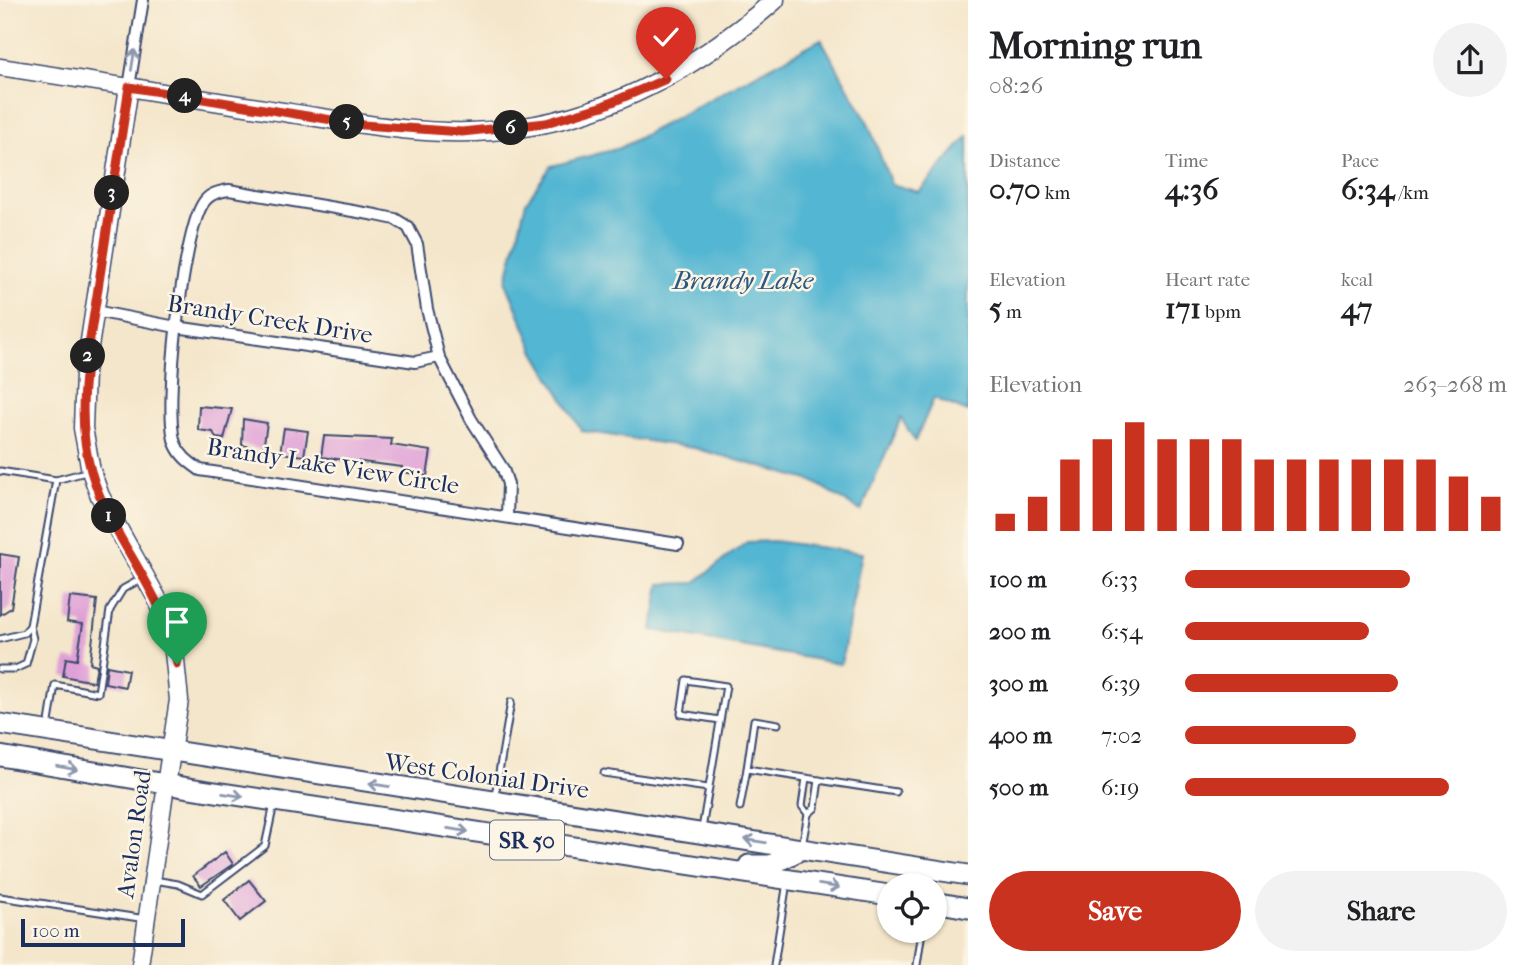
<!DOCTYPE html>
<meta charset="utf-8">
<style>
:root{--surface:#fff;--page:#f2f2f2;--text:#202124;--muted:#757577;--accent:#c8321e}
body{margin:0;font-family:"IM FELL French Canon",serif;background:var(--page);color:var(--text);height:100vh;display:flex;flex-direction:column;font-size:26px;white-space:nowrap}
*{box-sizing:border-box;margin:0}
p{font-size:23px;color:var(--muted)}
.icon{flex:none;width:38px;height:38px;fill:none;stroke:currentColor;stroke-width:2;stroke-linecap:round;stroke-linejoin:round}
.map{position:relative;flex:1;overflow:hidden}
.details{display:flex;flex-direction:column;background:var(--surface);width:560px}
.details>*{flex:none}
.buttons{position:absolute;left:877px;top:873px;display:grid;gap:14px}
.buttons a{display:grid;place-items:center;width:70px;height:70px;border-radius:50%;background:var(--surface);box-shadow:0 2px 5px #0004;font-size:35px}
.scale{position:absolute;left:21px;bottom:18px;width:164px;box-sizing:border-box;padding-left:7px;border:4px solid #1b2f5e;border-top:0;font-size:19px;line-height:24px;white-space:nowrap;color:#1b2f5e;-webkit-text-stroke:5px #fcf5e5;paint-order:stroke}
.pin{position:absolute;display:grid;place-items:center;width:60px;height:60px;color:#fff;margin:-72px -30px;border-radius:50% 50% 50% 0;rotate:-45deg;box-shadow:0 0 7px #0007}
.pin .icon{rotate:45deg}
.km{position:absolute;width:35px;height:35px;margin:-18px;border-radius:50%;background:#222;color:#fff;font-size:19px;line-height:35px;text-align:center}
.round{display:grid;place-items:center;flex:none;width:74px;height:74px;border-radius:37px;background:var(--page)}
.summary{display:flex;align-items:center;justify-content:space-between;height:119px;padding:0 21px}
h1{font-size:38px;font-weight:700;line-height:52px}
.stats{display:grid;grid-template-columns:repeat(3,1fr);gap:10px;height:119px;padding:7px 21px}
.stats div{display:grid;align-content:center}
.stats b{font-size:30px;font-weight:700}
.stats small{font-size:19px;font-weight:400}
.stats p{font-size:19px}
.chart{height:196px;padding:14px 21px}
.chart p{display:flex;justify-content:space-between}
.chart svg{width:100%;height:126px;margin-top:7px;stroke:var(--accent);stroke-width:6}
.primary-button{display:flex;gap:14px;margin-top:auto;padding:14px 21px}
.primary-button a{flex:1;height:80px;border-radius:42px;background:var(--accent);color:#fff;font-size:28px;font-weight:700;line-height:80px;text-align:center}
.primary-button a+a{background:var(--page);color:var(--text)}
ul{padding:0 21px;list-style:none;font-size:23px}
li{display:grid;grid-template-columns:112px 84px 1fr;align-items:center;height:52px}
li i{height:18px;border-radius:9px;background:var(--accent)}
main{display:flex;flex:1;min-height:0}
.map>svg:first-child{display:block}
.water{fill:#53b6d2;stroke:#377298;stroke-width:2}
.building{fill:#dfa0d7}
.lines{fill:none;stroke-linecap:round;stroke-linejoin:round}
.lane-casing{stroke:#3c4a6e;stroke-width:9}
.street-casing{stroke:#3c4a6e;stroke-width:14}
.secondary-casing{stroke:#3c4a6e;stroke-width:19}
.primary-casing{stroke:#3c4a6e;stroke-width:21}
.highway-casing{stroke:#3c4a6e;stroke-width:23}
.lane{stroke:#fff;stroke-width:5}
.street{stroke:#fff;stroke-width:10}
.secondary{stroke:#fff;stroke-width:16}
.primary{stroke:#fff;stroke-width:18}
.highway{stroke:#fff;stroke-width:19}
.oneway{stroke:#8d97ae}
.route-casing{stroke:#fff;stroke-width:14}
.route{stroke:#c8321e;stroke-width:9}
.labels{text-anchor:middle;stroke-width:5;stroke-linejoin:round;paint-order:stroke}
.shield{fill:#fcf5e5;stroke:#5e6a86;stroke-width:2}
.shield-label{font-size:23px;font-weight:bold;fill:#1b2f5e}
.street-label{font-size:24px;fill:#1b2f5e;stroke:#fcf5e5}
.water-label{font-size:26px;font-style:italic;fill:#2c5881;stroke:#fcf5e5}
</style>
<main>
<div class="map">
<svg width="968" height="965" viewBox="0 0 968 965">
<rect width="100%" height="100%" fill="#fcf5e5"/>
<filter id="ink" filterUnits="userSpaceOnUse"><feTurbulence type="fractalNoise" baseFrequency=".0143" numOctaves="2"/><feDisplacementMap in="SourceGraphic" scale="14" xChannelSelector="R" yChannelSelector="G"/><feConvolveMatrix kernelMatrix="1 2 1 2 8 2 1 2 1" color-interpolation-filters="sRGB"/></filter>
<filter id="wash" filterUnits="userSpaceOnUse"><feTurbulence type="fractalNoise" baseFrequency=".00686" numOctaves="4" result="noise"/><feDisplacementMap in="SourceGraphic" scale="28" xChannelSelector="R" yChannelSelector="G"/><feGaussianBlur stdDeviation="1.57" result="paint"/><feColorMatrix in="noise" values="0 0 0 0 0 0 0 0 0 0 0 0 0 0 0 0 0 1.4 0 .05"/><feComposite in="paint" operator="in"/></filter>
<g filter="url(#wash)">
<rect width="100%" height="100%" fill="#f4e6cb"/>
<!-- water -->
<g class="water">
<path d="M 821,39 L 868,123 L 891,184 L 919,192 L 968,136 L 968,412 L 934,398 L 915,441 L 901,418 L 861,511 L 812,481 L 694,448 L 582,431 L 535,352 L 506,283 L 526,202 L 551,166 L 620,148 Z"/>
<path d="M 774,541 L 862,553 L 841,664 L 652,630 L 660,584 L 694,583 L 747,542 Z"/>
</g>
<g id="blocks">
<!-- building -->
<g class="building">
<path d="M 199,406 L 232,409 L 224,439 L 216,438 L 213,432 L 198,430 Z"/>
<path d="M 243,419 L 267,423 L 263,450 L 242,445 Z"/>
<path d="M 284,428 L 308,431 L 304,456 L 280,453 Z"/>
<path d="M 324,436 L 392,439 L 391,445 L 431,451 L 427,476 L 402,472 L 402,467 L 321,457 Z"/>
<path d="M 0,554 L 19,557 L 11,608 L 0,615 Z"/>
<path d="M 70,597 L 97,600 L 90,663 L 97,665 L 94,682 L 63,676 L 66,658 L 77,660 L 83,624 L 67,622 Z"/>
<path d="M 107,666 L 128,670 L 125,687 L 105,683 Z"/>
<path d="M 225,852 L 233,864 L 201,886 L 193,876 Z"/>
<path d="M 249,880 L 266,901 L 240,921 L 224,900 Z"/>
</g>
</g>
</g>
<g filter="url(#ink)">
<use href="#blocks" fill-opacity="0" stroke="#3c4a6e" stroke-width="2"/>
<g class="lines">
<defs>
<g id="lane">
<path d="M 0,471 L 56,480 L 30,626 L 24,633 L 0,639"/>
<path d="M 56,480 L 86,472"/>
<path d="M 0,669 L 15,669 L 26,664 L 33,639 L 30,626"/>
<path d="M 778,724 L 754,720 L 747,769 L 896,792"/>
<path d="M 48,728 L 55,685 L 98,693 L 110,610 L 123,589 L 143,578"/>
<path d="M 604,773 L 708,788"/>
<path d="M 495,796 L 511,702"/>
<path d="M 740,807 L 747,769"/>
<path d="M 808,814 L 815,808 L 819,780"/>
<path d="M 702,829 L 726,686 L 686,680 L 681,714 L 720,720"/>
<path d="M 802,846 L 808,814 L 802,806 L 806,778"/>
<path d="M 154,880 L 178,884 L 202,894 L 265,846 L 274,804"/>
<path d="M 0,897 L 146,919"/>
<path d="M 774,965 L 787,882"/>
<path d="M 917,965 L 922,931"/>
</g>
<g id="street">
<path d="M 129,87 L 143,0"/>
<path d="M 95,311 L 176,327 L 415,362 L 439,357"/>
<path d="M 507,516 L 508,484 L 503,469 L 471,419 L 439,357 L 427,309 L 417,244 L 408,227 L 395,219 L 376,215 L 229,190 C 217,192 208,194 202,205 C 183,237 163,407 175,443 C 180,456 189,462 200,470 L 678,544"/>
</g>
<g id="secondary">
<path d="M 0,67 L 129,87"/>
<path d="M 140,965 L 166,785"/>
</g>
<path id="primary" d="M 166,785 L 179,700 L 173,642 L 159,602 L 100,496 L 91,471 L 83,428 L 85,373 L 129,87 C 184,97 240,105 296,114 C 361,124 426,136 491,131 C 599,123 695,70 775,0"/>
<g id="highway">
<path d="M 0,724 L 968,875"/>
<path d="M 0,756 L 189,788 L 889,895"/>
<path d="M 749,865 L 771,865 L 802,849"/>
<path d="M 934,902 L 968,908"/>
</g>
</defs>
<!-- lane casing -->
<use href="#lane" class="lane-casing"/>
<!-- street casing -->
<use href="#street" class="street-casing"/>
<!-- secondary casing -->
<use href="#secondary" class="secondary-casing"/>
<!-- primary casing -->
<use href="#primary" class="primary-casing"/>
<!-- highway casing -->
<use href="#highway" class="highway-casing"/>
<!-- lane -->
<use href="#lane" class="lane"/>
<!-- street -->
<use href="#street" class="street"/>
<!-- secondary -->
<use href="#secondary" class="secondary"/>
<!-- primary -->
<use href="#primary" class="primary"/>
<!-- highway -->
<use href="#highway" class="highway"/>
</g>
<!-- one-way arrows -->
<defs><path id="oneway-shaft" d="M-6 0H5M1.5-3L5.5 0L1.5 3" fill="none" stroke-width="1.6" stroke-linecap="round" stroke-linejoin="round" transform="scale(1.75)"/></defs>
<g class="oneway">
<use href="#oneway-shaft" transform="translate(133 60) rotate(-81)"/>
<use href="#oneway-shaft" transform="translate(67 768) rotate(10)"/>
<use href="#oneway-shaft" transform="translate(379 785) rotate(-171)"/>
<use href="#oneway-shaft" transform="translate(233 795) rotate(9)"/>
<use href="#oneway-shaft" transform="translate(458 830) rotate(9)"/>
<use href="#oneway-shaft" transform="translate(755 841) rotate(-171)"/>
<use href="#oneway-shaft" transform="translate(829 886) rotate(9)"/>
</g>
</g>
<g class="lines" filter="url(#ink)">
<defs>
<path id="route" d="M 177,664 C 163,586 112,543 91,471 C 73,409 90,344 99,282 C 109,217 119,152 129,87 L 363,125 L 462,132 L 546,123 L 603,106 L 666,79"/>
</defs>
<!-- route casing -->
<use href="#route" class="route-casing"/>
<!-- route -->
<use href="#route" class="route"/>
</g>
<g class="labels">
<!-- shield labels -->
<rect class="shield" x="490" y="820.5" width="74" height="39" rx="5"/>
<g class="shield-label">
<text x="527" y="848">SR 50</text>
</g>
<!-- street labels -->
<g class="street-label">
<text transform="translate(270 319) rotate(9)" y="8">Brandy Creek Drive</text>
<text transform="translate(333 466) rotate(9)" y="8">Brandy Lake View Circle</text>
<text transform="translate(487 776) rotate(8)" y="8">West Colonial Drive</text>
<text transform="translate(134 834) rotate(-82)" y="8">Avalon Road</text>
</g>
<!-- water labels -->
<g class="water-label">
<text x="743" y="289">Brandy Lake</text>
</g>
</g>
</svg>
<div class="buttons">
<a><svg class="icon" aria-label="locate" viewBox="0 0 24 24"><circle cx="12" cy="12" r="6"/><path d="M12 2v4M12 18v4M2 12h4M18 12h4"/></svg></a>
</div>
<div class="scale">100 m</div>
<div class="pin" style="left:177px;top:664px;background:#1e9e55"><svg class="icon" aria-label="arrive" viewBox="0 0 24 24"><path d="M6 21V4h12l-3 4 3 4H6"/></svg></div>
<div class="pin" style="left:666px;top:79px;background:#d93025"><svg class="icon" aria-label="check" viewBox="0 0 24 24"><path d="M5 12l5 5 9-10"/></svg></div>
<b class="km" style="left:109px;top:516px">1</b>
<b class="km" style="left:88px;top:356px">2</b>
<b class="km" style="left:112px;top:193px">3</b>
<b class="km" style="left:185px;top:96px">4</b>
<b class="km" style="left:347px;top:122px">5</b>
<b class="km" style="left:511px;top:128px">6</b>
</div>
<section class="details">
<div class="summary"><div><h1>Morning run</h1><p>08:26</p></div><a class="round"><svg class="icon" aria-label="share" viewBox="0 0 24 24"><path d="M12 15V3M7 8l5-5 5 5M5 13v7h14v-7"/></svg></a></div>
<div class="stats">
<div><p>Distance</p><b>0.70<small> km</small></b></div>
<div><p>Time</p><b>4:36</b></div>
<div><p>Pace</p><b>6:34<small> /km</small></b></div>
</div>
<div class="stats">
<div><p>Elevation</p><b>5<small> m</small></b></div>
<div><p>Heart rate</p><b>171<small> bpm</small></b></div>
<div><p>kcal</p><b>47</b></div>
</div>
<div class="chart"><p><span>Elevation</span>263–268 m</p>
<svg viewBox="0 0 160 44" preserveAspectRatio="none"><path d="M5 44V38M15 44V32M25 44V19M35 44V12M45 44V6M55 44V12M65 44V12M75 44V12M85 44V19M95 44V19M105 44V19M115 44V19M125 44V19M135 44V19M145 44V25M155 44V32"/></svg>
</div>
<ul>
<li><b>100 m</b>6:33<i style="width:70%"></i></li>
<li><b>200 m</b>6:54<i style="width:57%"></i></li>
<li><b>300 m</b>6:39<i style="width:66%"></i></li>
<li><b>400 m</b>7:02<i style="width:53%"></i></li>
<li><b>500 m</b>6:19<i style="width:82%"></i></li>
</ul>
<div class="primary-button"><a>Save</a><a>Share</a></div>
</section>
</main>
